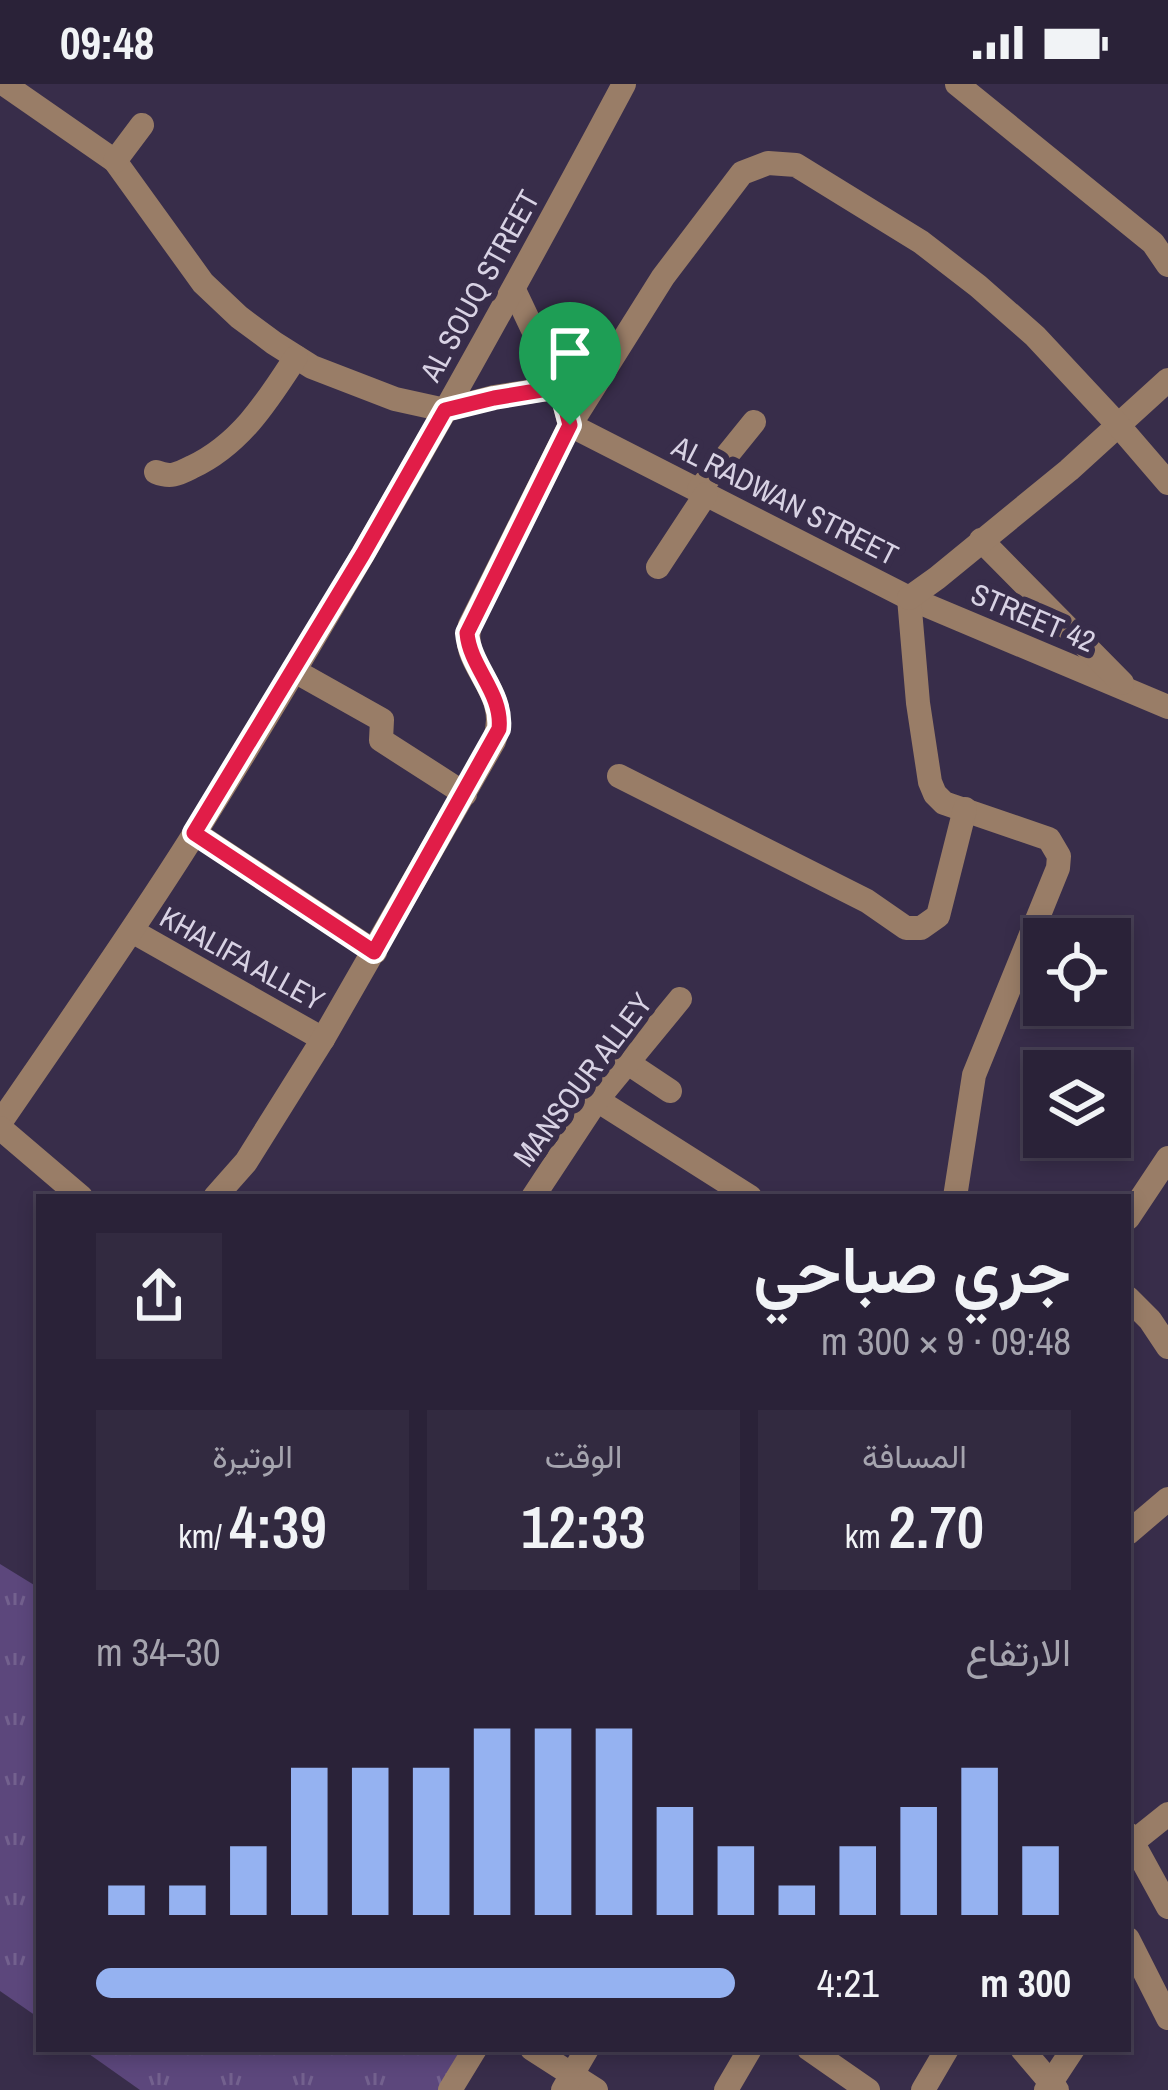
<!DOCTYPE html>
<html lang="ar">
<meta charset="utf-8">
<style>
:root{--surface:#2a2238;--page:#322a40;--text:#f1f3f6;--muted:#a5a4ae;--line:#463f53;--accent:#95b2f1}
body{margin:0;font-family:"Archivo Narrow",Vazirmatn,sans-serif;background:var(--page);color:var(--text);direction:rtl;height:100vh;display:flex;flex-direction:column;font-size:45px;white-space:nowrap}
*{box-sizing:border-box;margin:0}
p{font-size:39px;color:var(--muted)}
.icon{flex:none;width:66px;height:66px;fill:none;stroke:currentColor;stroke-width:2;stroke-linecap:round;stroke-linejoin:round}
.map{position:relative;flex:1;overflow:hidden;direction:ltr}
.side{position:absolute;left:36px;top:1110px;width:1095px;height:858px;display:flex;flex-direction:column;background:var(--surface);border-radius:0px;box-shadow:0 6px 18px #0003,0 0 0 3px var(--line);direction:rtl}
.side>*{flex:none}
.controls{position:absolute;left:1023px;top:834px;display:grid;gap:24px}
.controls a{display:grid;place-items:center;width:108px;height:108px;border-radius:0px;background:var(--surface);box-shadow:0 6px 18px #0003,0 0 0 3px var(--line);font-size:60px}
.pin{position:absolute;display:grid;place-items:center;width:102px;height:102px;color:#fff;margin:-123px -51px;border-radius:50% 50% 50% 0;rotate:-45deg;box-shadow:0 0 12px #0007}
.pin .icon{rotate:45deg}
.round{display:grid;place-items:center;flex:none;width:126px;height:126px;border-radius:0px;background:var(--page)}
.headline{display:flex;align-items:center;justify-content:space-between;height:204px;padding:0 60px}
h1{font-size:66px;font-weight:600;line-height:90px}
.metrics{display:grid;grid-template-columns:repeat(3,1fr);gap:18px;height:204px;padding:12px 60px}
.metrics div{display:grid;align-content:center;border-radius:0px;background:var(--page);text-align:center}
.metrics b{font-size:60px;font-weight:600}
.metrics small{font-size:33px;font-weight:400}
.metrics p{font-size:33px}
.chart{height:336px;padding:24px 60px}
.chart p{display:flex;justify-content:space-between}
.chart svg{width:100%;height:216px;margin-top:12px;stroke:var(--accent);stroke-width:6}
ul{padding:0 60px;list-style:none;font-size:39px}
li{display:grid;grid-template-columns:192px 144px 1fr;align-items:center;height:90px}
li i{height:30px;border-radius:15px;background:var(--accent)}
.status{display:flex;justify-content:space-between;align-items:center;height:84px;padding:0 60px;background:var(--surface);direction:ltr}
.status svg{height:33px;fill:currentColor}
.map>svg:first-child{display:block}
.grass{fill:url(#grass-tufts)}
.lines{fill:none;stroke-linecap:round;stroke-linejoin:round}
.minor{stroke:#997d67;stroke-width:24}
.tertiary{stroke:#997d67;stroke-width:24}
.route-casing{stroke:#fff;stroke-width:24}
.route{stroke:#e11d48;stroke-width:15}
.labels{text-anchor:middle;stroke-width:12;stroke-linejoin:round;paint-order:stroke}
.street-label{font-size:30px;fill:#d8d2e4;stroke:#382d4a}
</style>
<div class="status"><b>09:48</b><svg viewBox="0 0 49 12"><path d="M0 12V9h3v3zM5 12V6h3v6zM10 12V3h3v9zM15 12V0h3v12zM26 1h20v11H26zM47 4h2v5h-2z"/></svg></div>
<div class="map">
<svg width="1168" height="2006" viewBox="0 0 1168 2006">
<defs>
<pattern id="grass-tufts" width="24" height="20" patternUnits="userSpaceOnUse" patternTransform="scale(3)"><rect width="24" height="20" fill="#5c477c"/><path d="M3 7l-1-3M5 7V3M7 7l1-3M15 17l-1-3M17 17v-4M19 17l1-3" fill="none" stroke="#73618e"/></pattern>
</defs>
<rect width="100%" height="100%" fill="#382d4a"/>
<!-- grass -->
<g class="grass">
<path d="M 0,1480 L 39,1504 L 39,1934 L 0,1907 Z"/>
<path d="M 82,1965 L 468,1965 L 443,2006 L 140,2006 Z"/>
</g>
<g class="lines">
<!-- minor -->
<g class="minor">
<path d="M 4,0 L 115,77 L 203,199 L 239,233 L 274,259 L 312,283 L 395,315 L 445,326 L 494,313 L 560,303"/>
<path d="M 957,0 L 1153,159 L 1168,181"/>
<path d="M 115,77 L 142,41"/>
<path d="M 514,206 L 560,303 L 570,341 L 909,514 L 1168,623"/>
<path d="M 156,388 C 171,394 178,390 192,383 C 241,360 268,316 296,273"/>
<path d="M 699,406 L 754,338"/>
<path d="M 981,456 L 1122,599"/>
<path d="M 658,483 L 706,410"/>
<path d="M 909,514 L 918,619 L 930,698 L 935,710 L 944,719 L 1049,755 L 1059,772 L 1058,784 L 974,991 L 955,1113"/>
<path d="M 909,514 L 937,494 L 1069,386 L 1168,296"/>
<path d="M 293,586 L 382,636 L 381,656 L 465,710"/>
<path d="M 619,692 L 867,817 L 906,844 L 921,844 L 938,832 L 965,725"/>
<path d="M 195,749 L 375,868"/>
<path d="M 132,847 L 323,955"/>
<path d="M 628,979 L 670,1007"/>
<path d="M 597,1016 L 750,1113"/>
<path d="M 0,1039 C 65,944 132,849 193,752 C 347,507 488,255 624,0"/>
<path d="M 215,1113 L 246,1078 L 323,955 L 494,657 C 513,606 458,582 470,541 L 570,341 L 663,193 L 742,89 L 768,79 L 796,81 L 921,158 L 978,202 L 1035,252 L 1119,342 L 1168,399"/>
<path d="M 533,1113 L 597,1016 L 680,915"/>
<path d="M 1128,1134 L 1168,1074"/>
<path d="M 1128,1214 L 1150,1236 L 1168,1263"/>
<path d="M 1128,1449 L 1168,1415"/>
<path d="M 1133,1758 L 1168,1730"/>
<path d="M 532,1965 L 596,2006"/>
<path d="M 809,1965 L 868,2006"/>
<path d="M 1022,1965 L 1057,2006"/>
<path d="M 450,2006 L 475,1965"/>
<path d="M 563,2006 L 587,1965"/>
<path d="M 726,2006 L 750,1965"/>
<path d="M 923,2006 L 947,1965"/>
<path d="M 1046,2006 L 1073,1965"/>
</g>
<!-- tertiary -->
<g class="tertiary">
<path d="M 0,1044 L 81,1113"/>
<path d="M 1128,1750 L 1168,1823"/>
<path d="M 1128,1855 L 1168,1934"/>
</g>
</g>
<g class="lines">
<defs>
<path id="route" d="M 560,303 L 570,341 L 467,549 C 470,584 503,609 499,645 L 374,868 L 194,749 L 363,470 L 445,326 L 494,314 Z"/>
</defs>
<!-- route casing -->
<use href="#route" class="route-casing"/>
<!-- route -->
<use href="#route" class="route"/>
</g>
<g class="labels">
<!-- street labels -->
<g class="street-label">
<text transform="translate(480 202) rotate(-61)" y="10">AL SOUQ STREET</text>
<text transform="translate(785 417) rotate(27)" y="10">AL RADWAN STREET</text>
<text transform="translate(1033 534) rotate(23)" y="10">STREET 42</text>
<text transform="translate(242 875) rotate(29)" y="10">KHALIFA ALLEY</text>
<text transform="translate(583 996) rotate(-53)" y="10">MANSOUR ALLEY</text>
</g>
</g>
</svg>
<div class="controls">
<a><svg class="icon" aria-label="locate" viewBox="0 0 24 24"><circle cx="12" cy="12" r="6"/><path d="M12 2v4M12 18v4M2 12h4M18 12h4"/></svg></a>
<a><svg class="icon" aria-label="layers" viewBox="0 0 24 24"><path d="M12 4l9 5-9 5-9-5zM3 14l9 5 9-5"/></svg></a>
</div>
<div class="pin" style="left:570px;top:341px;background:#1e9e55"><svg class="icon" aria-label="arrive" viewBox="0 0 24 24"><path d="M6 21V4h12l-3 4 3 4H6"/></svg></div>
<section class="side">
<div class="headline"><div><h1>جري صباحي</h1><p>09:48 · 9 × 300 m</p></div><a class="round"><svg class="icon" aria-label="share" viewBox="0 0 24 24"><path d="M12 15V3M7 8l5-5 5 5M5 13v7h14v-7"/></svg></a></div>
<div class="metrics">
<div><p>المسافة</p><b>2.70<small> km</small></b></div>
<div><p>الوقت</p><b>12:33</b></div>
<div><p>الوتيرة</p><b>4:39<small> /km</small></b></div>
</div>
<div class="chart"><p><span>الارتفاع</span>30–34 m</p>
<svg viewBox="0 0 160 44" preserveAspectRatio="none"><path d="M5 44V38M15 44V38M25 44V30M35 44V14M45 44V14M55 44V14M65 44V6M75 44V6M85 44V6M95 44V22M105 44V30M115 44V38M125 44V30M135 44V22M145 44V14M155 44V30"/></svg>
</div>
<ul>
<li><b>300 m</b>4:21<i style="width:100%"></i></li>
</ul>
</section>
</div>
